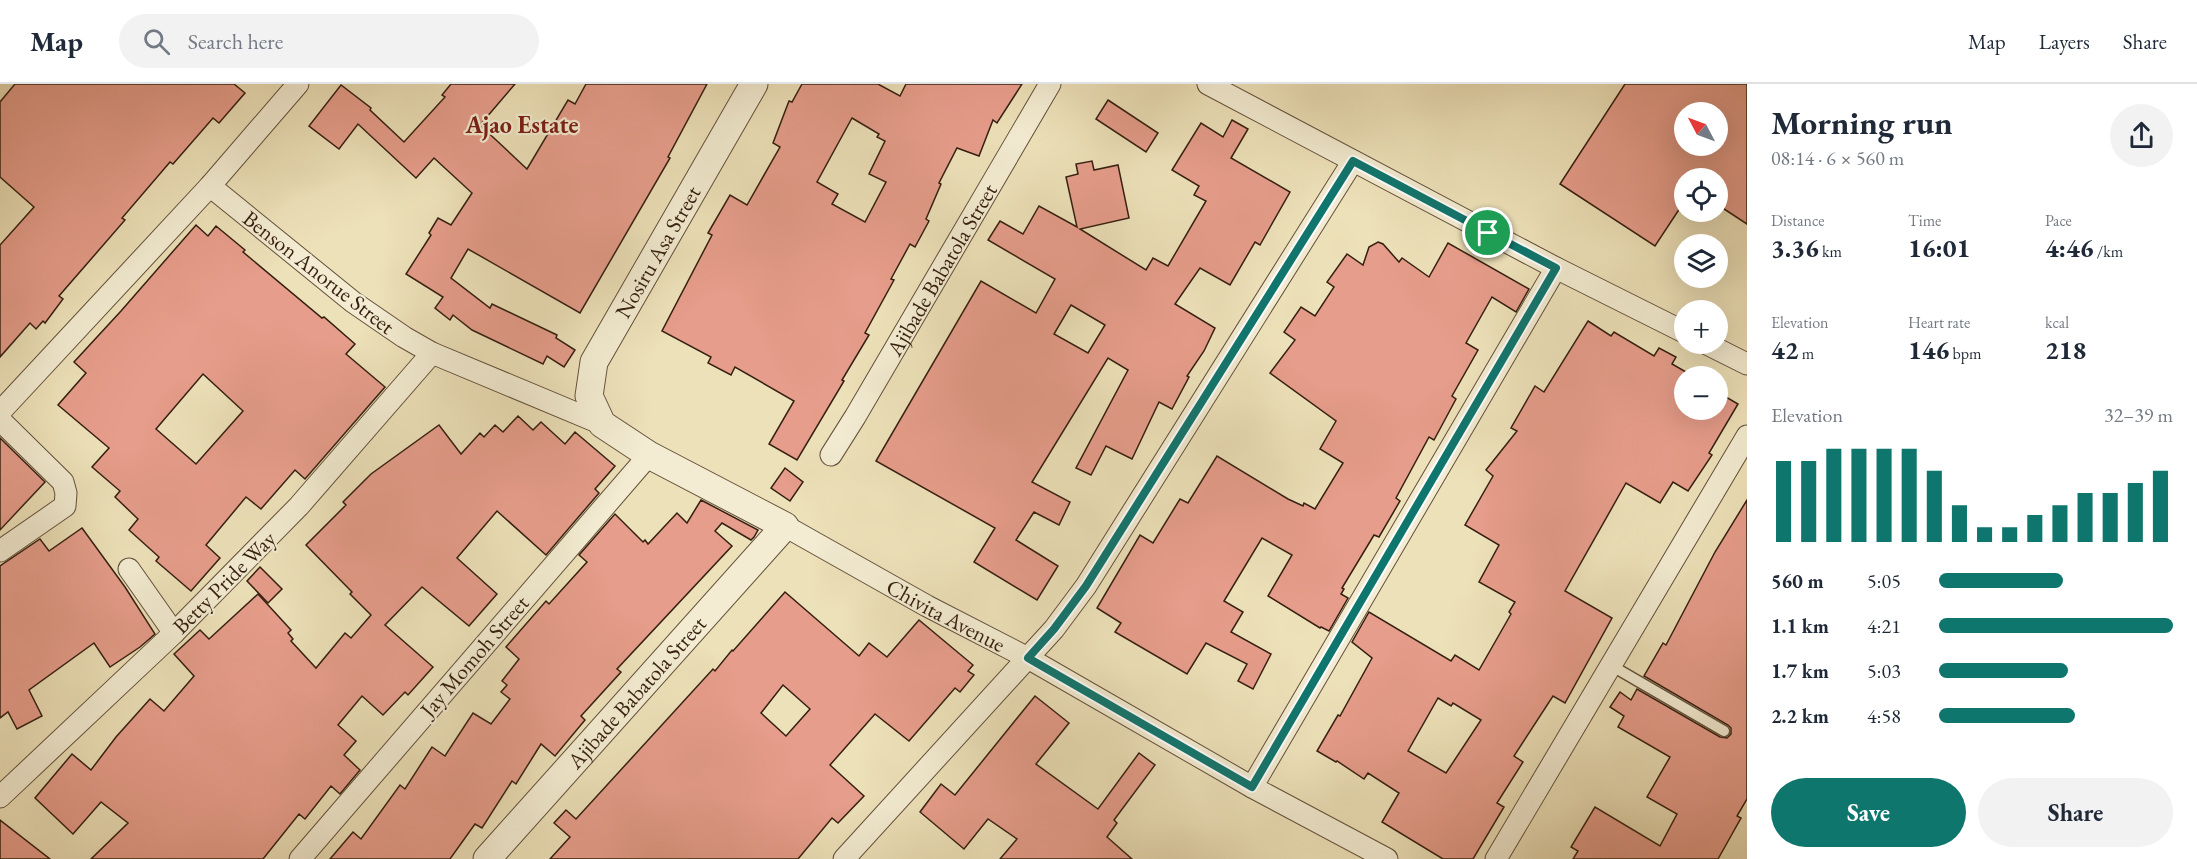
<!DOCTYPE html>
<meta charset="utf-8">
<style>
:root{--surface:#fff;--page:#f2f2f3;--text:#1f2937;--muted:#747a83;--line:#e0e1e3;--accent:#0f766e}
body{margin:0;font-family:"EB Garamond",serif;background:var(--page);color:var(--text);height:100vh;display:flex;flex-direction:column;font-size:22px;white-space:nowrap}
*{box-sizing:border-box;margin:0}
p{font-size:20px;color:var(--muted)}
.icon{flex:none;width:33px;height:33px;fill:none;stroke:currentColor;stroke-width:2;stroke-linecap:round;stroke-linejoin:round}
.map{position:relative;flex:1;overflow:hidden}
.panel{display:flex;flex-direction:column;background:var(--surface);width:450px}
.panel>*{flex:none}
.needle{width:39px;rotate:311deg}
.controls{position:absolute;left:1674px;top:18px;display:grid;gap:12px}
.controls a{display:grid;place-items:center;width:54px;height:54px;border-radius:50%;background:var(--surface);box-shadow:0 6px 24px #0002;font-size:30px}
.pin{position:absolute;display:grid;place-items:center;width:51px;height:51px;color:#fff;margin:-26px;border:3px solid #fff;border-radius:50%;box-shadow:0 2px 6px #0007}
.round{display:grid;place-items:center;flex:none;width:63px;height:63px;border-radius:32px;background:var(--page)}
.head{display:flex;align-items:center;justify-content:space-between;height:102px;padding:0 24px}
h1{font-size:33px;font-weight:700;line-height:45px}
.metrics{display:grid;grid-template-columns:repeat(3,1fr);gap:9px;height:102px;padding:6px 24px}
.metrics div{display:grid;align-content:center}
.metrics b{font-size:26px;font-weight:700}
.metrics small{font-size:16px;font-weight:400}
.metrics p{font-size:16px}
.chart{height:168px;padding:12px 24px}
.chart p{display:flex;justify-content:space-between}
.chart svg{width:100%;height:108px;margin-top:6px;stroke:var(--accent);stroke-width:6}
.action{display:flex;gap:12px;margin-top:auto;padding:12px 24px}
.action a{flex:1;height:69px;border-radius:36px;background:var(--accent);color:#fff;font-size:24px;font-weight:700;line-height:69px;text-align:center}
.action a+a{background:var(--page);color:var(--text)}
ul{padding:0 24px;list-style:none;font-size:20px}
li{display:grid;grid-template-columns:96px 72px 1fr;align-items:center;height:45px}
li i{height:15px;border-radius:8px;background:var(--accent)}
header{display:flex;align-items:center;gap:36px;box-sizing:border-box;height:84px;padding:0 30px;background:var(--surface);border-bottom:2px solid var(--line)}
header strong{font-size:28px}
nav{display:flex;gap:33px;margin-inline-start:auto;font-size:21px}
.search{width:420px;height:54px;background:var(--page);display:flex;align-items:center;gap:15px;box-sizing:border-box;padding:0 21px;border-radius:33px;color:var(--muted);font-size:22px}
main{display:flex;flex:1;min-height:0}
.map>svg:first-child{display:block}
.building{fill:#e69d8b;stroke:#351f10;stroke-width:1.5;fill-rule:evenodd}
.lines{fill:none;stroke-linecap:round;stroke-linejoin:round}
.service-casing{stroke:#63503a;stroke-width:13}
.minor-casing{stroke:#63503a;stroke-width:23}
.tertiary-casing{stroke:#63503a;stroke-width:29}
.service{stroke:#f3ecd2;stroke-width:10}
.minor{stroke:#f3ecd2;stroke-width:21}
.tertiary{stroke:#f3ecd2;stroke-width:27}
.route-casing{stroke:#fff;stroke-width:12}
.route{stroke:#0f766e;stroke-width:8}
.labels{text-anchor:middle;stroke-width:4.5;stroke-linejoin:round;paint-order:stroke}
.street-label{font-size:22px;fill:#351f10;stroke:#f3ecd2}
.neighbourhood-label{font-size:24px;font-weight:bold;fill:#7a1f14;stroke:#f3ecd2}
</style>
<header>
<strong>Map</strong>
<div class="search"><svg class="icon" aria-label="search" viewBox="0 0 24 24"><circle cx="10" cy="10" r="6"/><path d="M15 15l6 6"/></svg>Search here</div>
<nav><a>Map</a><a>Layers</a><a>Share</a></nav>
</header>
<main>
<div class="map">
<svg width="1747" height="775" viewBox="0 0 1747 775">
<rect width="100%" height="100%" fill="#ede1b9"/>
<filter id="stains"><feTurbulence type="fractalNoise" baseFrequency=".00333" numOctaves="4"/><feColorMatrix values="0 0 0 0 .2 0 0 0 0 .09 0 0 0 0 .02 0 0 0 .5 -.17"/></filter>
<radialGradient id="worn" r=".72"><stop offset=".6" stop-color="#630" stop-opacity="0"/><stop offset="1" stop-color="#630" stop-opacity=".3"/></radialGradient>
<!-- building -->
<g class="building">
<path d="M 15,0 L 234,0 L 245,9 L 219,39 L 213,34 L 173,80 L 170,78 L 122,134 L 125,136 L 59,212 L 63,215 L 45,239 L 43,237 L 36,245 L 30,239 L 0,273 L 0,161 L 34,123 L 0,93 L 0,18 Z"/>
<path d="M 451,0 L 515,0 L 480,41 L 527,85 L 568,16 L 575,20 L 586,0 L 707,0 L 668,73 L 670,74 L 580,229 L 468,165 L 451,194 L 490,224 L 492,220 L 557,251 L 556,254 L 575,266 L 564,283 L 547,272 L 543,280 L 472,246 L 453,231 L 450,236 L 435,224 L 443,213 L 406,190 L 431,151 L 429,149 L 438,134 L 451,141 L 472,109 L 434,74 L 416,94 L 358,40 L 339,65 L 309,42 L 341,1 L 371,24 L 370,26 L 404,58 L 445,13 L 442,11 Z"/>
<path d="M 802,0 L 878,0 L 900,12 L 906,0 L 1022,0 L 997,39 L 993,36 L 979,72 L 957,64 L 939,99 L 941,100 L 926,135 L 929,137 L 915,163 L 910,160 L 891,195 L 894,196 L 865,249 L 869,251 L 842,296 L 844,297 L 797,376 L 769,360 L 794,317 L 735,283 L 731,291 L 708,279 L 711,273 L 662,247 L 712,151 L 708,149 L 730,111 L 747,121 L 780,63 L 773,59 L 789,17 L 792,18 ZM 852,34 L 879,50 L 877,53 L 885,57 L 869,90 L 886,98 L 865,138 L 832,120 L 838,110 L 817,98 Z"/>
<path d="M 1625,0 L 1747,0 L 1747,140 L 1718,121 L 1718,94 L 1684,94 L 1684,118 L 1655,162 L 1560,100 ZM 1684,28 L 1718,28 L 1718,62 L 1684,62 Z"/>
<path d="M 1108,16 L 1158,49 L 1146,68 L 1096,35 Z"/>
<path d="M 1232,36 L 1248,45 L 1231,74 L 1290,108 L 1260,161 L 1255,158 L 1230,201 L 1200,184 L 1175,220 L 1215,244 L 1204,267 L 1187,292 L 1189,293 L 1172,325 L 1159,318 L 1132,375 L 1106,362 L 1091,391 L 1076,384 L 1128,286 L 1108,274 L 1032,398 L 1070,418 L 1059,441 L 1034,428 L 1016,456 L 1058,482 L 1037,516 L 974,478 L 995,444 L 876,377 L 981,197 L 1036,229 L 1055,195 L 988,156 L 1000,137 L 1023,150 L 1039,122 L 1077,143 L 1066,93 L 1078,90 L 1076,80 L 1092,77 L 1094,86 L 1118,81 L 1129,134 L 1080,145 L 1146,186 L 1153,174 L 1168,182 L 1206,117 L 1194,111 L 1199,102 L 1172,86 L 1201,39 L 1223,53 ZM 1071,221 L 1105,241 L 1088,269 L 1054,250 Z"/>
<path d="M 196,141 L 208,152 L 216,142 L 245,166 L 243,168 L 322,234 L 324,233 L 355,260 L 346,270 L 385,303 L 305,395 L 295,386 L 261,425 L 246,413 L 206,461 L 220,474 L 191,507 L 156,477 L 159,473 L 129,446 L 138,435 L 115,413 L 120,407 L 92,383 L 109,364 L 58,321 L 86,289 L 74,278 L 121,227 ZM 203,290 L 243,327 L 196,380 L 156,345 Z"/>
<path d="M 1378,158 L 1383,160 L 1399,178 L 1402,174 L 1429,193 L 1448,159 L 1529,205 L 1516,228 L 1492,213 L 1466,259 L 1478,266 L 1452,312 L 1456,315 L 1434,356 L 1429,353 L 1396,414 L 1400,417 L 1379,453 L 1374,451 L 1342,504 L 1344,505 L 1341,510 L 1348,514 L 1329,547 L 1321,543 L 1320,544 L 1268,512 L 1292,471 L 1262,454 L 1224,517 L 1243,528 L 1231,548 L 1271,570 L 1253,605 L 1238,597 L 1247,580 L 1206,559 L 1187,590 L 1115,548 L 1121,539 L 1097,524 L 1140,451 L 1153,459 L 1180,415 L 1188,419 L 1217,372 L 1288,415 L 1303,422 L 1304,419 L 1315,425 L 1343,379 L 1320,365 L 1336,337 L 1270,289 L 1295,256 L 1284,248 L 1301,223 L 1315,232 L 1334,203 L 1327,198 L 1347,170 L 1363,181 L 1369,163 Z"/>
<path d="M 1588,237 L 1611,252 L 1614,248 L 1654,272 L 1659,264 L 1676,273 L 1672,280 L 1693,292 L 1684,292 L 1684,326 L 1718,326 L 1718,316 L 1721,310 L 1738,320 L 1709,369 L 1712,371 L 1688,407 L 1673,398 L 1660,419 L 1626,399 L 1565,507 L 1612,534 L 1565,619 L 1553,612 L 1514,672 L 1523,678 L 1497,719 L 1504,723 L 1473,775 L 1443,775 L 1382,738 L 1399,709 L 1368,689 L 1364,695 L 1337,677 L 1336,678 L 1317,667 L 1338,631 L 1340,632 L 1372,574 L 1352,558 L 1369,528 L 1451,577 L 1455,571 L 1479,586 L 1511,530 L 1509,528 L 1515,518 L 1479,498 L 1499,461 L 1465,441 L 1493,392 L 1486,386 L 1517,347 L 1511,344 L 1535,302 L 1544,308 ZM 1438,614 L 1451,622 L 1453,619 L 1481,636 L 1446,689 L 1408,667 Z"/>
<path d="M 518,332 L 533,346 L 541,338 L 565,360 L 575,348 L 615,382 L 595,405 L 599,409 L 546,471 L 497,427 L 457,474 L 497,510 L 469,542 L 422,503 L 385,541 L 433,583 L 408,611 L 405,608 L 383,631 L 362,612 L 338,641 L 356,657 L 344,671 L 360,686 L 340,710 L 331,702 L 305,735 L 299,730 L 263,775 L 91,775 L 128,739 L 101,718 L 73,750 L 35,714 L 72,670 L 91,686 L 116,653 L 150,615 L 164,627 L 194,592 L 174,570 L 200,546 L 209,555 L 258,510 L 291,546 L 288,549 L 293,555 L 291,557 L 316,584 L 345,549 L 351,554 L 371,531 L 350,510 L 352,508 L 306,461 L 346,421 L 343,418 L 371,390 L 439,341 L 461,370 L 480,349 L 484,353 L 495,341 L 503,348 Z"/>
<path d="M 0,354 L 45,398 L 0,446 Z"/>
<path d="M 785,384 L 803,398 L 790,417 L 771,404 Z"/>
<path d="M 701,416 L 758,446 L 754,453 L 751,456 L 722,439 L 715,447 L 732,462 L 617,585 L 621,588 L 581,632 L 585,636 L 555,672 L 541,660 L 516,700 L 512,697 L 482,744 L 475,740 L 450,775 L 330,775 L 353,748 L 361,755 L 400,701 L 405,705 L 432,663 L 445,672 L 473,629 L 491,640 L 510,615 L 501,608 L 507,601 L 502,597 L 519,575 L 506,563 L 546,517 L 549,520 L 587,478 L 579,471 L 615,430 L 643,458 L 645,456 L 648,460 L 677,429 L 687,439 Z"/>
<path d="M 1747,416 L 1747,715 L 1737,732 L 1741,734 L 1718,775 L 1573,775 L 1578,767 L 1571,763 L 1595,723 L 1660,762 L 1677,730 L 1647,713 L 1670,673 L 1618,643 L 1624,632 L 1610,623 L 1620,608 L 1631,616 L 1637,605 L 1720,653 L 1727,654 L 1731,650 L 1731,644 L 1728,641 L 1644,592 L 1663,559 L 1666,561 L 1715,468 Z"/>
<path d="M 82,444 L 125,503 L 155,550 L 140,563 L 110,583 L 94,559 L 29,606 L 42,632 L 17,645 L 8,628 L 0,634 L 0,482 L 40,455 L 49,467 Z"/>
<path d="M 260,483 L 282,505 L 268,519 L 247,497 Z"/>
<path d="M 785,508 L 859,572 L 869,559 L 887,573 L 919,536 L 973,581 L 968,587 L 974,591 L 960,608 L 955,604 L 909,657 L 875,630 L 830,681 L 864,712 L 838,739 L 832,734 L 798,775 L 550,775 L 570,753 L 554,739 L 566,726 L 576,735 L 713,585 L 715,587 L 732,566 L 733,567 ZM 783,601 L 810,625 L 786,652 L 761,629 Z"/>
<path d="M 1035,612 L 1069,639 L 1036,680 L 1098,725 L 1139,669 L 1155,681 L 1114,736 L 1117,739 L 1107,753 L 1132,775 L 1000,775 L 1017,755 L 988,735 L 964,765 L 920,728 L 941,700 L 955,711 Z"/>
<path d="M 0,736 L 50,775 L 0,775 Z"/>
</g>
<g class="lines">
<defs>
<path id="service" d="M 1612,582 L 1724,647"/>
<g id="minor">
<path d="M 1208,0 L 1556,184 L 1684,248"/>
<path d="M 210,102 L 353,218 L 404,253 L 432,269 L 602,340"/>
<path d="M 1707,260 L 1747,280"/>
<path d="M 0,328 L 210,102 L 298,0"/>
<path d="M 0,336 L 63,398 L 66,409 L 65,422 L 0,467"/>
<path id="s1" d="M 831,371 L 855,333 L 1050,0"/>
<path id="s2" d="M 785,442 L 927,522 L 1028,574 L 1252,703 L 1387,775"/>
<path d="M 129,485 L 174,549"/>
<path d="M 1252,703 L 1556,184"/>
<path d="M 0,713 L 174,549 L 299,422 L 432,269"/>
<path d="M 300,775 L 649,371"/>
<path d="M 844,775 L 1054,545 L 1086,502 L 1353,77"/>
<path d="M 1496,775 L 1747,352"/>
</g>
<g id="tertiary">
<path id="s3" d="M 487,775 L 785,442 L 649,371 L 602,340 L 589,312 L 594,278 L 754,0"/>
</g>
</defs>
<!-- service casing -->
<use href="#service" class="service-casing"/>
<!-- minor casing -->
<use href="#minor" class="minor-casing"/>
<!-- tertiary casing -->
<use href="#tertiary" class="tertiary-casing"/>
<!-- service -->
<use href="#service" class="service"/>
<!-- minor -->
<use href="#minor" class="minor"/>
<!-- tertiary -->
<use href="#tertiary" class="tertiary"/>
</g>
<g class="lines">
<defs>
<path id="route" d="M 1353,77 L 1556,184 L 1252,703 L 1028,574 L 1054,545 L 1086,502 Z"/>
</defs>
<!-- route casing -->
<use href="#route" class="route-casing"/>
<!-- route -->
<use href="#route" class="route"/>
</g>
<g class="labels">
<!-- street labels -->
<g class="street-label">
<text dy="8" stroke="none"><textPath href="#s3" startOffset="849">Nosiru Asa Street</textPath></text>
<text dy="8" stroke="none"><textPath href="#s1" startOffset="216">Ajibade Babatola Street</textPath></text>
<text transform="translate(319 188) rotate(38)" y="8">Benson Anorue Street</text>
<text transform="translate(224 498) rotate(-45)" y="8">Betty Pride Way</text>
<text dy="8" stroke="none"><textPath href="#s2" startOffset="184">Chivita Avenue</textPath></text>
<text transform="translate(474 572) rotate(-49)" y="8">Jay Momoh Street</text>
<text dy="8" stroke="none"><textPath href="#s3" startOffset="224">Ajibade Babatola Street</textPath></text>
</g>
<!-- neighbourhood labels -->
<g class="neighbourhood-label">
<text x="522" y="49">Ajao Estate</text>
</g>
</g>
<rect width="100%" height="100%" filter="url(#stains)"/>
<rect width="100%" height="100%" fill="url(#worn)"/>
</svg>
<div class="controls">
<a><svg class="needle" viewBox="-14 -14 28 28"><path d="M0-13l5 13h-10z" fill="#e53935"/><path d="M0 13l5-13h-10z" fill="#747a83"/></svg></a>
<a><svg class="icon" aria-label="locate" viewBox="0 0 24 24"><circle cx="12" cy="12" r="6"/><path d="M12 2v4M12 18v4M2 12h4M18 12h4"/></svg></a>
<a><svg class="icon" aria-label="layers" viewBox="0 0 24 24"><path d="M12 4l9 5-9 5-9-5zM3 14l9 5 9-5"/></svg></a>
<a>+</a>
<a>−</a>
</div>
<div class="pin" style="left:1488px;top:149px;background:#1e9e55"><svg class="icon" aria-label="arrive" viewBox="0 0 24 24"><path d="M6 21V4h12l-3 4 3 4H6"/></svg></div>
</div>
<section class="panel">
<div class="head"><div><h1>Morning run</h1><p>08:14 · 6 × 560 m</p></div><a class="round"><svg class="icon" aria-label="share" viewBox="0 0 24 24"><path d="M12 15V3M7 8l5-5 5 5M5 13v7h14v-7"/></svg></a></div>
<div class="metrics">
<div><p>Distance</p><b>3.36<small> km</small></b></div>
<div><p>Time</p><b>16:01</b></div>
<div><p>Pace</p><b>4:46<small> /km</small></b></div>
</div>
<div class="metrics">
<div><p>Elevation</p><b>42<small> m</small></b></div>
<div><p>Heart rate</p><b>146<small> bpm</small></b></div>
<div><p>kcal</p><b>218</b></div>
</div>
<div class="chart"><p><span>Elevation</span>32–39 m</p>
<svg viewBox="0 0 160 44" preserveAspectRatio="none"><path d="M5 44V11M15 44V11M25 44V6M35 44V6M45 44V6M55 44V6M65 44V15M75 44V29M85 44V38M95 44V38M105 44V33M115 44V29M125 44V24M135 44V24M145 44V20M155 44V15"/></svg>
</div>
<ul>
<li><b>560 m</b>5:05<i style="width:53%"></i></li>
<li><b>1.1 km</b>4:21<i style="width:100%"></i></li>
<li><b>1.7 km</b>5:03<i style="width:55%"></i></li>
<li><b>2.2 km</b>4:58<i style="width:58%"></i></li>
</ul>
<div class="action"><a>Save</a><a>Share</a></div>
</section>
</main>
